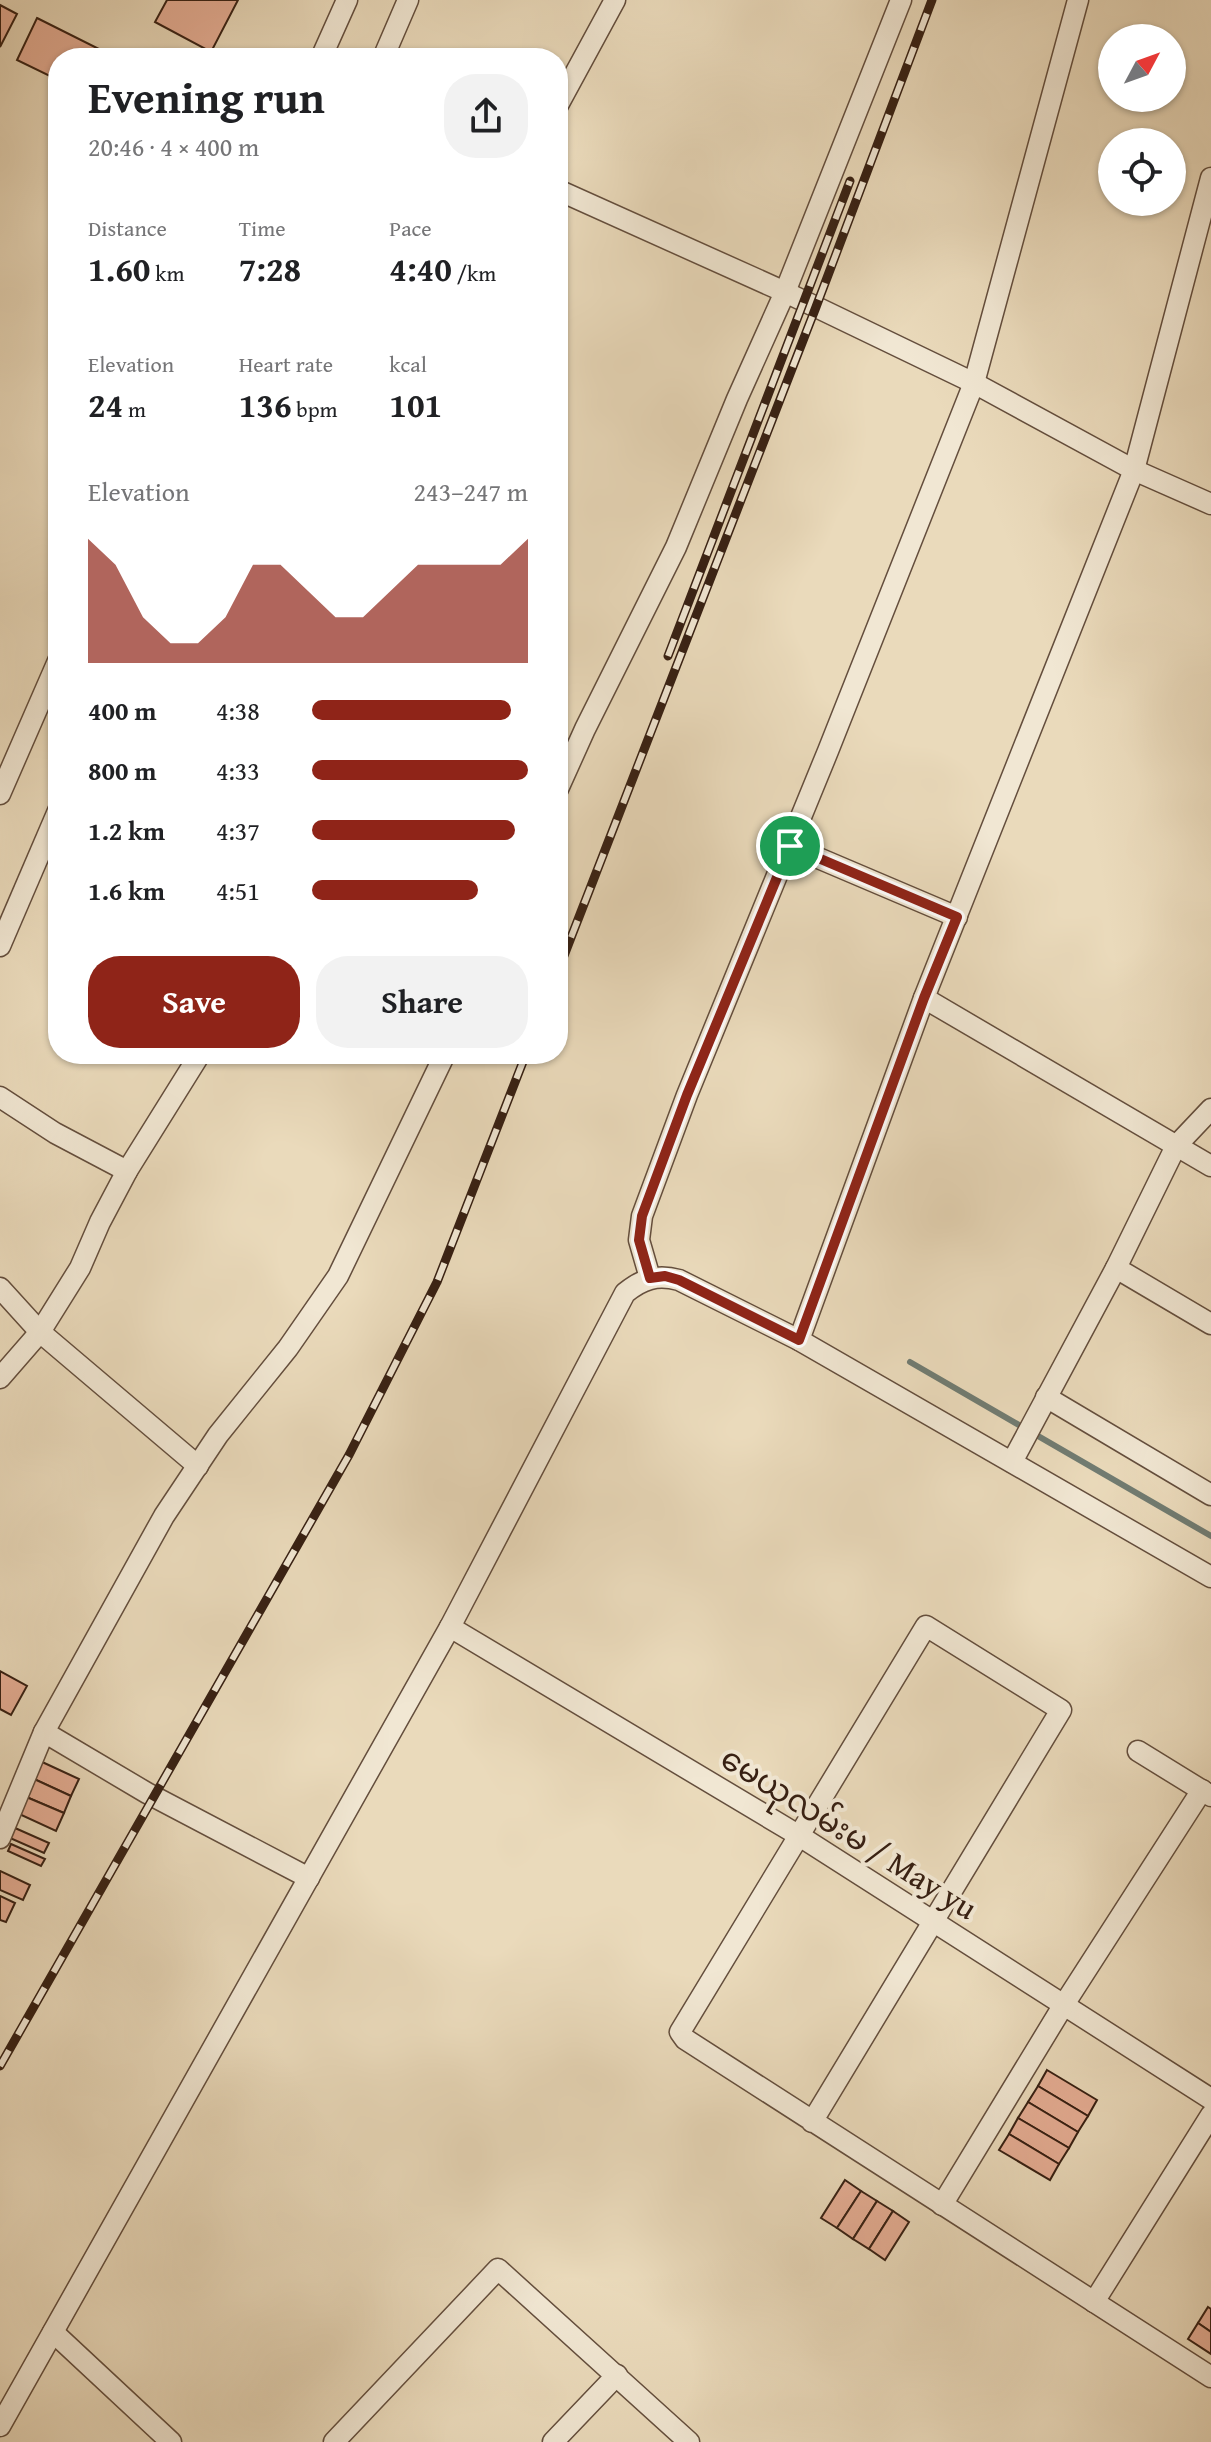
<!DOCTYPE html>
<meta charset="utf-8">
<style>
:root{--surface:#fff;--page:#f2f2f2;--text:#202124;--muted:#757577;--accent:#8f2418}
body{margin:0;font-family:"Gentium Book Plus","Noto Sans Myanmar",serif;background:var(--page);color:var(--text);height:100vh;display:flex;flex-direction:column;font-size:30px;white-space:nowrap}
*{box-sizing:border-box;margin:0}
p{font-size:26px;color:var(--muted)}
.icon{flex:none;width:44px;height:44px;fill:none;stroke:currentColor;stroke-width:2;stroke-linecap:round;stroke-linejoin:round}
.map{position:relative;flex:1;overflow:hidden}
.sheet{position:absolute;left:48px;top:48px;width:520px;height:1016px;display:flex;flex-direction:column;background:var(--surface);border-radius:32px;box-shadow:0 2px 6px #0004}
.sheet>*{flex:none}
.needle{width:52px;rotate:49deg}
.fabs{position:absolute;left:1098px;top:24px;display:grid;gap:16px}
.fabs a{display:grid;place-items:center;width:88px;height:88px;border-radius:50%;background:var(--surface);box-shadow:0 2px 6px #0004;font-size:40px}
.pin{position:absolute;display:grid;place-items:center;width:68px;height:68px;color:#fff;margin:-34px;border:4px solid #fff;border-radius:50%;box-shadow:0 2px 8px #0007}
.round{display:grid;place-items:center;flex:none;width:84px;height:84px;border-radius:32px;background:var(--page)}
.overview{display:flex;align-items:center;justify-content:space-between;height:136px;padding:0 40px}
h1{font-size:44px;font-weight:700;line-height:60px}
.figures{display:grid;grid-template-columns:repeat(3,1fr);gap:12px;height:136px;padding:8px 40px}
.figures div{display:grid;align-content:center}
.figures b{font-size:34px;font-weight:700}
.figures small{font-size:22px;font-weight:400}
.figures p{font-size:22px}
.chart{height:224px;padding:16px 40px}
.chart p{display:flex;justify-content:space-between}
.chart svg{width:100%;height:144px;margin-top:8px;fill:var(--accent);opacity:.7}
.primary-button{display:flex;gap:16px;margin-top:auto;padding:16px 40px}
.primary-button a{flex:1;height:92px;border-radius:32px;background:var(--accent);color:#fff;font-size:32px;font-weight:700;line-height:92px;text-align:center}
.primary-button a+a{background:var(--page);color:var(--text)}
ul{padding:0 40px;list-style:none;font-size:26px}
li{display:grid;grid-template-columns:128px 96px 1fr;align-items:center;height:60px}
li i{height:20px;border-radius:10px;background:var(--accent)}
.map>svg:first-child{display:block}
.lines{fill:none;stroke-linecap:round;stroke-linejoin:round}
.stream{stroke:#717c72;stroke-width:6}
.building{fill:#e6ae95;stroke:#372013;stroke-width:2}
.minor-casing{stroke:#644e3d;stroke-width:23}
.minor{stroke:#f1e7d3;stroke-width:20}
.rail-casing{stroke:#372013;stroke-width:9}
.rail{stroke:#f1e7d3;stroke-width:6;stroke-dasharray:18;stroke-linecap:butt}
.route-casing{stroke:#fff;stroke-width:16}
.route{stroke:#8f2418;stroke-width:10}
.labels{text-anchor:middle;stroke-width:8;stroke-linejoin:round;paint-order:stroke}
.street-label{font-size:32px;fill:#372013;stroke:#f1e7d3}
</style>
<div class="map">
<svg width="1211" height="2442" viewBox="0 0 1211 2442">
<rect width="100%" height="100%" fill="#eadabb"/>
<filter id="stains"><feTurbulence type="fractalNoise" baseFrequency=".0025" numOctaves="4"/><feColorMatrix values="0 0 0 0 .2 0 0 0 0 .09 0 0 0 0 .02 0 0 0 .5 -.17"/></filter>
<radialGradient id="worn" r=".72"><stop offset=".6" stop-color="#630" stop-opacity="0"/><stop offset="1" stop-color="#630" stop-opacity=".3"/></radialGradient>
<g class="lines">
<!-- stream -->
<path class="stream" d="M 910,1362 L 1211,1536"/>
</g>
<!-- building -->
<g class="building">
<path d="M 167,0 L 238,0 L 211,52 L 155,22 Z"/>
<path d="M 0,5 L 17,14 L 0,47 Z"/>
<path d="M 37,18 L 111,55 L 110,58 L 58,58 L 58,80 L 17,60 Z"/>
<path d="M 0,1671 L 27,1686 L 11,1715 L 0,1709 Z"/>
<path d="M 40,1761 L 79,1779 L 71,1796 L 32,1778 Z"/>
<path d="M 32,1778 L 71,1796 L 64,1813 L 24,1796 Z"/>
<path d="M 24,1796 L 64,1813 L 56,1831 L 17,1813 Z"/>
<path d="M 15,1828 L 49,1843 L 44,1853 L 10,1838 Z"/>
<path d="M 11,1844 L 45,1859 L 41,1866 L 8,1851 Z"/>
<path d="M 0,1871 L 30,1885 L 23,1900 L 0,1890 Z"/>
<path d="M 0,1896 L 15,1903 L 6,1922 L 0,1920 Z"/>
<path d="M 1047,2070 L 1097,2100 L 1088,2116 L 1038,2086 Z"/>
<path d="M 1038,2086 L 1088,2116 L 1078,2132 L 1028,2102 Z"/>
<path d="M 1028,2102 L 1078,2132 L 1069,2148 L 1018,2118 Z"/>
<path d="M 1018,2118 L 1069,2148 L 1059,2164 L 1009,2134 Z"/>
<path d="M 1009,2134 L 1059,2164 L 1050,2180 L 999,2150 Z"/>
<path d="M 845,2180 L 861,2191 L 837,2228 L 821,2218 Z"/>
<path d="M 861,2191 L 877,2201 L 853,2239 L 837,2228 Z"/>
<path d="M 877,2201 L 893,2211 L 869,2249 L 853,2239 Z"/>
<path d="M 893,2211 L 909,2222 L 885,2260 L 869,2249 Z"/>
<path d="M 1208,2307 L 1211,2309 L 1211,2332 L 1198,2323 Z"/>
<path d="M 1198,2323 L 1211,2332 L 1211,2354 L 1188,2339 Z"/>
</g>
<g class="lines">
<defs>
<g id="minor">
<path d="M 321,58 L 347,0"/>
<path d="M 383,58 L 408,0"/>
<path d="M 558,105 L 615,0"/>
<path d="M 558,190 L 785,292 L 974,383 L 1134,470 L 1211,504"/>
<path d="M 558,789 L 585,729 L 676,547 L 737,399 L 785,292 L 901,0"/>
<path d="M 0,794 L 58,661"/>
<path d="M 790,846 L 957,917"/>
<path d="M 0,946 L 58,811"/>
<path d="M 924,998 L 1211,1166"/>
<path d="M 0,1097 L 55,1133 L 127,1171"/>
<path d="M 1116,1268 L 1211,1324"/>
<path d="M 650,1278 L 639,1240 L 642,1216 L 687,1095 L 828,751 L 974,383 L 1078,0"/>
<path d="M 0,1288 L 40,1332 L 198,1466"/>
<path d="M 799,1340 L 924,998 L 1134,470 L 1211,178"/>
<path d="M 0,1378 L 40,1332 L 80,1268 L 100,1222 L 127,1171 L 200,1054"/>
<path d="M 1046,1397 L 1211,1495"/>
<path d="M 1012,1462 L 1116,1268 L 1176,1146 L 1211,1109"/>
<path d="M 450,1627 L 798,1835 L 1211,2099"/>
<path d="M 44,1732 L 147,1793 L 309,1878"/>
<path d="M 1138,1751 L 1211,1796"/>
<path d="M 0,1838 L 44,1732 L 164,1516 L 218,1435 L 288,1348 L 338,1276 L 445,1054"/>
<path d="M 812,2122 L 1061,1710 L 926,1626 L 680,2032 L 685,2039 L 1211,2377"/>
<path d="M 942,2205 L 1063,2006 L 1202,1790"/>
<path d="M 1094,2302 L 1211,2115"/>
<path d="M 53,2332 L 171,2442"/>
<path d="M 0,2426 L 450,1627 L 625,1293 C 642,1279 657,1274 679,1280 L 799,1340 L 1211,1577"/>
<path d="M 334,2442 L 498,2269 L 689,2442"/>
<path d="M 553,2442 L 617,2375"/>
</g>
</defs>
<!-- minor casing -->
<use href="#minor" class="minor-casing"/>
<!-- minor -->
<use href="#minor" class="minor"/>
<defs>
<g id="rail">
<path d="M 668,656 L 850,181"/>
<path d="M 558,971 L 816,307 L 932,0"/>
<path d="M 0,2066 L 349,1455 L 437,1282 L 526,1054"/>
</g>
</defs>
<!-- rail casing -->
<use href="#rail" class="rail-casing"/>
<!-- rail -->
<use href="#rail" class="rail"/>
</g>
<g class="lines">
<defs>
<path id="route" d="M 790,846 L 957,917 L 924,998 L 799,1340 L 679,1280 L 665,1276 L 650,1278 L 639,1240 L 642,1216 L 687,1095 Z"/>
</defs>
<!-- route casing -->
<use href="#route" class="route-casing"/>
<!-- route -->
<use href="#route" class="route"/>
</g>
<g class="labels">
<!-- street labels -->
<g class="street-label">
<text transform="translate(849 1833) rotate(32)" y="11">မေယုလမ်းမ / May yu</text>
</g>
</g>
<rect width="100%" height="100%" filter="url(#stains)"/>
<rect width="100%" height="100%" fill="url(#worn)"/>
</svg>
<div class="fabs">
<a><svg class="needle" viewBox="-14 -14 28 28"><path d="M0-13l5 13h-10z" fill="#e53935"/><path d="M0 13l5-13h-10z" fill="#757577"/></svg></a>
<a><svg class="icon" aria-label="locate" viewBox="0 0 24 24"><circle cx="12" cy="12" r="6"/><path d="M12 2v4M12 18v4M2 12h4M18 12h4"/></svg></a>
</div>
<div class="pin" style="left:790px;top:846px;background:#1e9e55"><svg class="icon" aria-label="arrive" viewBox="0 0 24 24"><path d="M6 21V4h12l-3 4 3 4H6"/></svg></div>
<section class="sheet">
<div class="overview"><div><h1>Evening run</h1><p>20:46 · 4 × 400 m</p></div><a class="round"><svg class="icon" aria-label="share" viewBox="0 0 24 24"><path d="M12 15V3M7 8l5-5 5 5M5 13v7h14v-7"/></svg></a></div>
<div class="figures">
<div><p>Distance</p><b>1.60<small> km</small></b></div>
<div><p>Time</p><b>7:28</b></div>
<div><p>Pace</p><b>4:40<small> /km</small></b></div>
</div>
<div class="figures">
<div><p>Elevation</p><b>24<small> m</small></b></div>
<div><p>Heart rate</p><b>136<small> bpm</small></b></div>
<div><p>kcal</p><b>101</b></div>
</div>
<div class="chart"><p><span>Elevation</span>243–247 m</p>
<svg viewBox="0 0 160 44" preserveAspectRatio="none"><path d="M0 44V6L10 14L20 30L30 38L40 38L50 30L60 14L70 14L80 22L90 30L100 30L110 22L120 14L130 14L140 14L150 14L160 6V44z"/></svg>
</div>
<ul>
<li><b>400 m</b>4:38<i style="width:92%"></i></li>
<li><b>800 m</b>4:33<i style="width:100%"></i></li>
<li><b>1.2 km</b>4:37<i style="width:94%"></i></li>
<li><b>1.6 km</b>4:51<i style="width:77%"></i></li>
</ul>
<div class="primary-button"><a>Save</a><a>Share</a></div>
</section>
</div>
